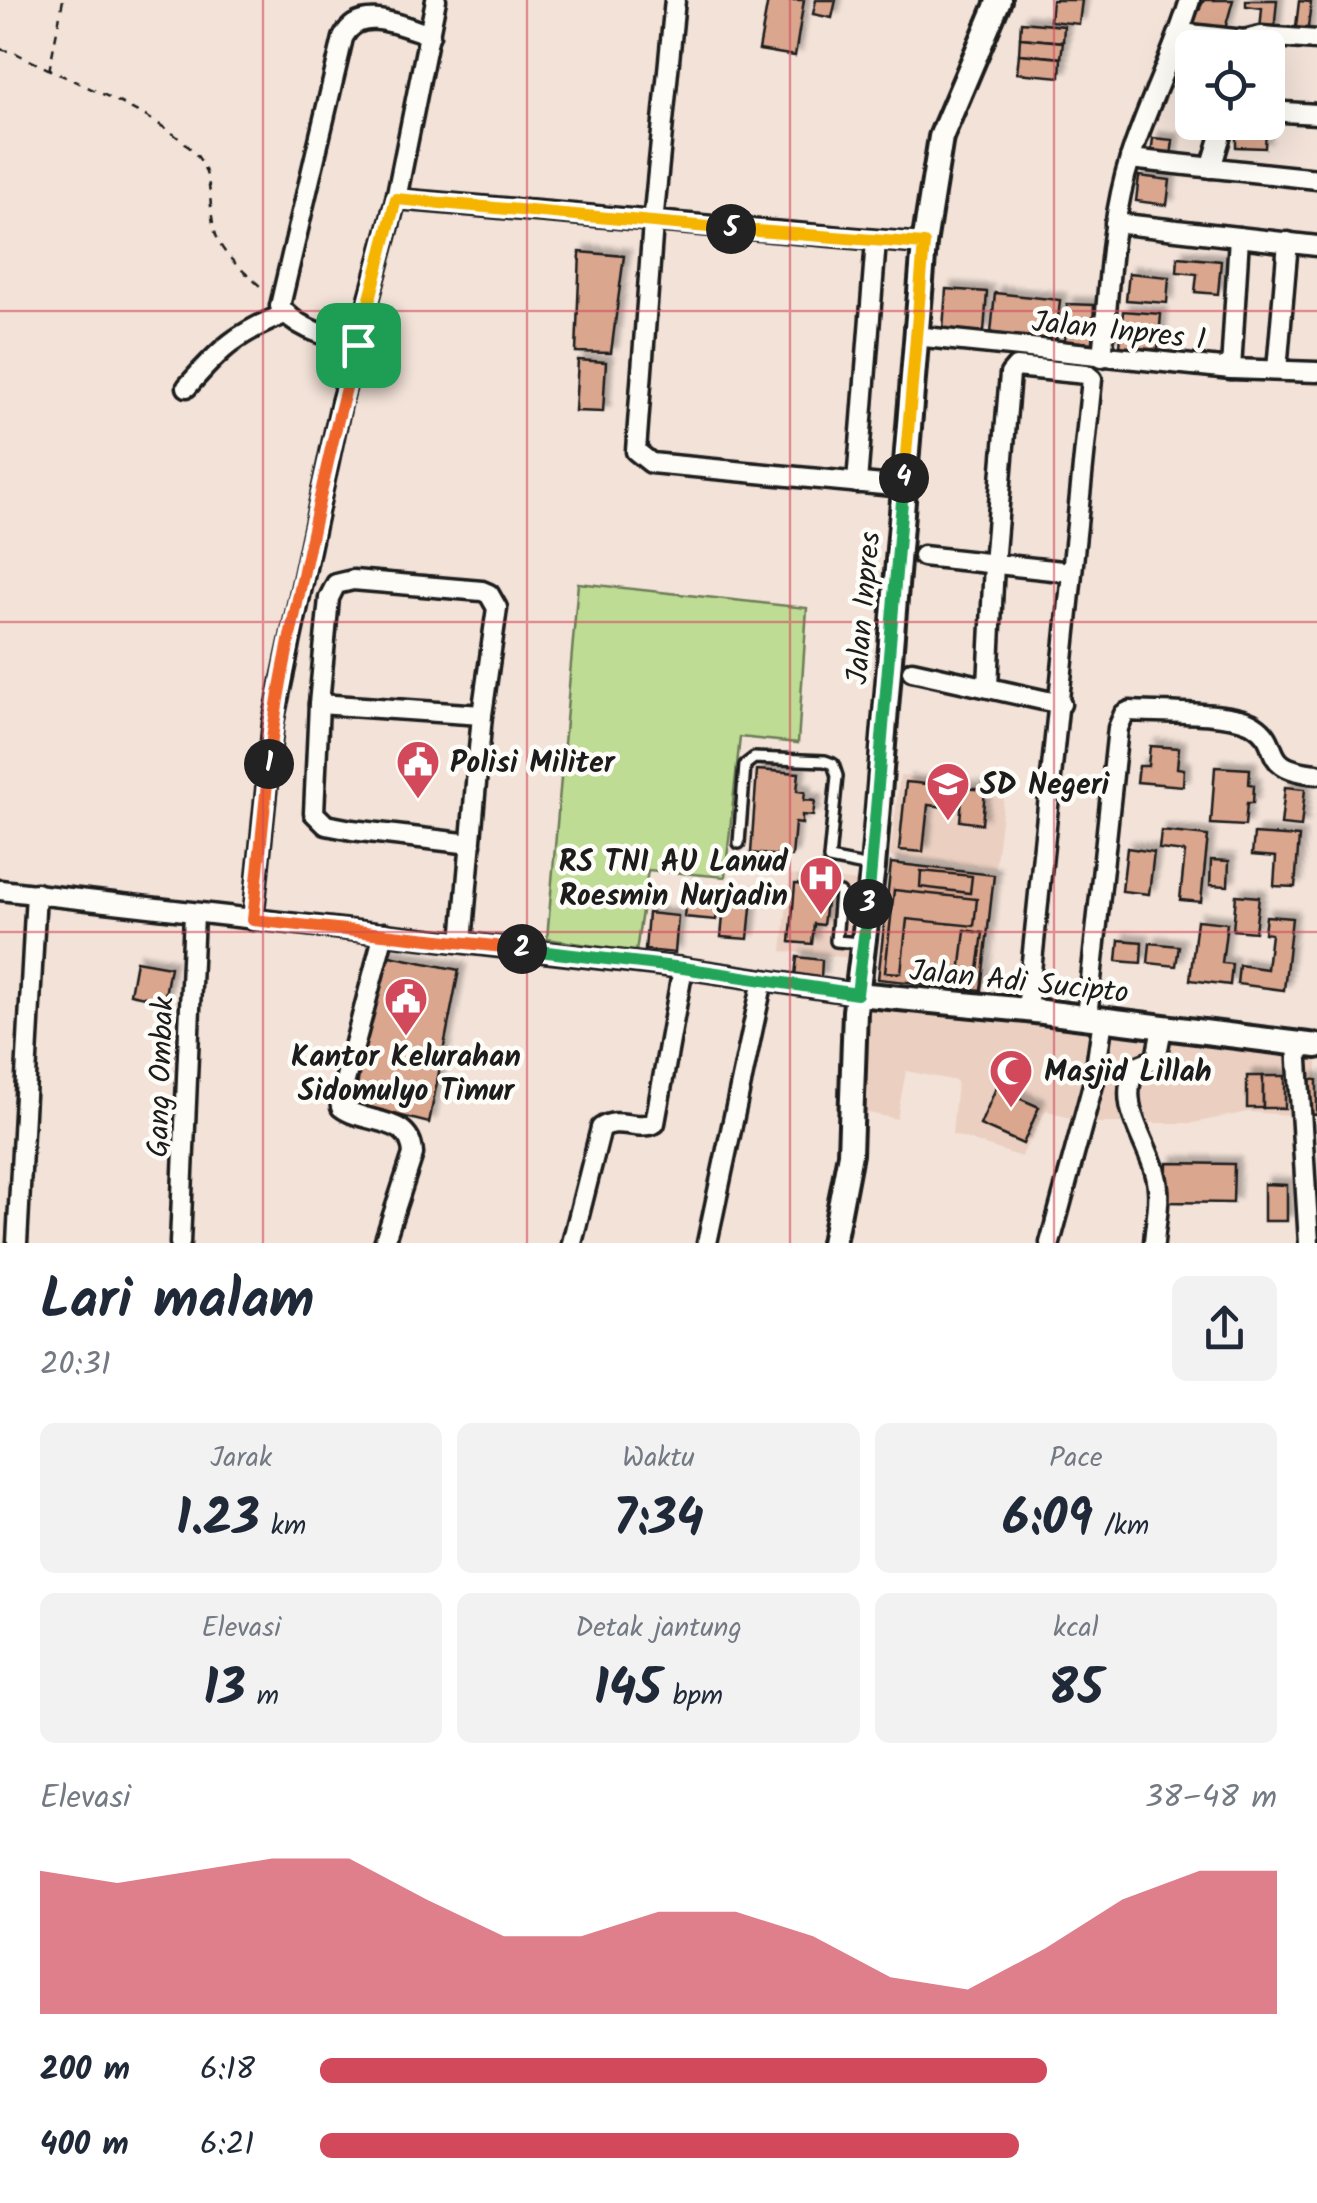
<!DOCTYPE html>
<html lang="id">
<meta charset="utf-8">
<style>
:root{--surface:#fff;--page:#f2f2f3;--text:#1f2937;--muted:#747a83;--accent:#d1495b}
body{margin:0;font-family:Kalam,sans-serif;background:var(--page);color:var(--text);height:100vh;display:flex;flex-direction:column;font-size:38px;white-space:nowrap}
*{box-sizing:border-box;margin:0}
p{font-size:32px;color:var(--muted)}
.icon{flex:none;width:55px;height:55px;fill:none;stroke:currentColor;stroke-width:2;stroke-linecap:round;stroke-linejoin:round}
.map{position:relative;height:1243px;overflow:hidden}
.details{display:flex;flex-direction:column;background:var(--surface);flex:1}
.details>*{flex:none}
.tools{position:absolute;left:1175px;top:30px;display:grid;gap:20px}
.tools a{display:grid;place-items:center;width:110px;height:110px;border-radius:15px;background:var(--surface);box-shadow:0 10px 40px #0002;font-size:50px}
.pin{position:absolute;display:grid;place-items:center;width:85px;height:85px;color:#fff;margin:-42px;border-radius:20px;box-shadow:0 5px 15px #0006}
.km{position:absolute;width:50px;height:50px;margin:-25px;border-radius:50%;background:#222;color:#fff;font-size:28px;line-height:50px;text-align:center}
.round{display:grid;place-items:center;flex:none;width:105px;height:105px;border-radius:15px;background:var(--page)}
.overview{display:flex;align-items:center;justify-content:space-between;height:170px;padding:0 40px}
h1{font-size:55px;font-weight:700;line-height:75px}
.metrics{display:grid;grid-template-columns:repeat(3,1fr);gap:15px;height:170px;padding:10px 40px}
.metrics div{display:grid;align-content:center;border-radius:15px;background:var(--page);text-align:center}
.metrics b{font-size:50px;font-weight:700}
.metrics small{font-size:28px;font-weight:400}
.metrics p{font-size:28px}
.chart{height:280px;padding:20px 40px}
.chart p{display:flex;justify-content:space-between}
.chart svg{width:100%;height:180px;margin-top:10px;fill:var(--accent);opacity:.7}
ul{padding:0 40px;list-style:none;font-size:32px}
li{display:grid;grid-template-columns:160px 120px 1fr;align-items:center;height:75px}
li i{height:25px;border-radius:12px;background:var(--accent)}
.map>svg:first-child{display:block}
.built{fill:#ebd0c2}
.green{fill:#bedc94;stroke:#6d7c58;stroke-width:2.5}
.building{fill:#daa68e;stroke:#1c1c1c;stroke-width:2.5;filter:url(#shadow)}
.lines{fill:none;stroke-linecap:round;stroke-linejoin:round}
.service-casing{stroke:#1c1c1c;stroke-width:16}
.minor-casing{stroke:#1c1c1c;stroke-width:25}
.secondary-casing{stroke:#1c1c1c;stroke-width:30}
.path{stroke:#1c1c1c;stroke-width:2.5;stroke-dasharray:8 8;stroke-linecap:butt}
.service{stroke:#fdfcf7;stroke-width:9}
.minor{stroke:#fdfcf7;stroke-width:18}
.secondary{stroke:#fdfcf7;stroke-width:22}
.split-1-casing{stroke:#fff;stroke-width:20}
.split-2-casing{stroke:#fff;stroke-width:20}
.split-3-casing{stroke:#fff;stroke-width:20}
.split-4-casing{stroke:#fff;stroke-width:20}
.split-5-casing{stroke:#fff;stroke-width:20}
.split-6-casing{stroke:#fff;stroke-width:20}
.split-1{stroke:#f0652b;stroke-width:12}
.split-2{stroke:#f0652b;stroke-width:12}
.split-3{stroke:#22a559;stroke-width:12}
.split-4{stroke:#22a559;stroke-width:12}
.split-5{stroke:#f5b400;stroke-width:12}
.split-6{stroke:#f5b400;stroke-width:12}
.grid{fill:none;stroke:#d1495b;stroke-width:2.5;stroke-opacity:0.55}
.labels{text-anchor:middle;stroke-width:9;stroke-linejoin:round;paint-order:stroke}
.street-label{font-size:30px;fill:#1c1c1c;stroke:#fdfcf7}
.poi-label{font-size:30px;font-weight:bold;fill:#1c1c1c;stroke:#fdfcf7;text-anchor:start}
</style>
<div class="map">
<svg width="1317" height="1243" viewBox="0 0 1317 1243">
<defs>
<filter id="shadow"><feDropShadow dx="6" dy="-6" stdDeviation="2.5" flood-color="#0004"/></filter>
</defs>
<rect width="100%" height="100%" fill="#f2e2d8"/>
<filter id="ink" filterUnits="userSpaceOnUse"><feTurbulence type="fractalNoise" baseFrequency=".01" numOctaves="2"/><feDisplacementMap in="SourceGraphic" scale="20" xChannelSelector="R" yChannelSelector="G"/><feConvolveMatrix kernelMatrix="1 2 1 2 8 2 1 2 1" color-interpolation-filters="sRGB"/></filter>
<g filter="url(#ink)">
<!-- built -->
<g class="built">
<path d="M 900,775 L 1005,788 L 995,869 L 890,857 Z"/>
<path d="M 790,875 L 860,882 L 852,958 L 782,951 Z"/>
<path d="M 870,1004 L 1317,1054 L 1317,1117 L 1248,1112 L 1193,1123 L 1082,1123 L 1046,1110 L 1021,1157 L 952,1134 L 957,1081 L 906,1071 L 897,1119 L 859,1111 Z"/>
</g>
<!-- green -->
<path class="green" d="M 578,583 L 807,608 L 798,743 L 740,737 L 725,877 L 648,870 L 636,952 L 547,939 Z"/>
<!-- building -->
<g class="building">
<path d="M 768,0 L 804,0 L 795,56 L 759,50 Z"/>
<path d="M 816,0 L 836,0 L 832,18 L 813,14 Z"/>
<path d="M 1052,0 L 1082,0 L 1079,24 L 1050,21 Z"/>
<path d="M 1204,0 L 1233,0 L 1225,29 L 1190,27 Z"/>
<path d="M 1246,0 L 1277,0 L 1274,32 L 1260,31 L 1262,8 L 1246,6 Z"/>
<path d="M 1299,1 L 1311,2 L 1307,36 L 1295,35 Z"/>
<path d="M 1021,22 L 1064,26 L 1063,42 L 1020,38 Z"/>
<path d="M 1020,38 L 1063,42 L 1061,58 L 1019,54 Z"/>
<path d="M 1019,54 L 1061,58 L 1060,77 L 1017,73 Z"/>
<path d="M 1236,127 L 1266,128 L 1265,148 L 1236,147 Z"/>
<path d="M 1153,138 L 1173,140 L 1171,157 L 1151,155 Z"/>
<path d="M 1139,176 L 1170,180 L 1167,205 L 1136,201 Z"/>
<path d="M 580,252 L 624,256 L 611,353 L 576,352 Z"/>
<path d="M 1178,257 L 1221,261 L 1218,294 L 1195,292 L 1197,274 L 1177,272 Z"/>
<path d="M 1129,273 L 1169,277 L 1167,303 L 1126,300 Z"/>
<path d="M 946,289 L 987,292 L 984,332 L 943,329 Z"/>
<path d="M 995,293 L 1060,300 L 1056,340 L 991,333 Z"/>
<path d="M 1067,304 L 1094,305 L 1092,343 L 1065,341 Z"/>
<path d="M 1123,311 L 1161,314 L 1158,350 L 1120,347 Z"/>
<path d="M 578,360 L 606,362 L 603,412 L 575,411 Z"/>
<path d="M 1150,746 L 1179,748 L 1177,768 L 1184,769 L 1183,786 L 1137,782 L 1139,766 L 1148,766 Z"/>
<path d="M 1215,767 L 1250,769 L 1249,784 L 1254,785 L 1253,803 L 1247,803 L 1245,826 L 1211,824 Z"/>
<path d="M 757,770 L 799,773 L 797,791 L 805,792 L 804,800 L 815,801 L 813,816 L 802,815 L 802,824 L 795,823 L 792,857 L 751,853 Z"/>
<path d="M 906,782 L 957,787 L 955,808 L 928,805 L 923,852 L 899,850 Z"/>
<path d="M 1285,787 L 1305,789 L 1301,827 L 1281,825 Z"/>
<path d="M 963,788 L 985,790 L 982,824 L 960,821 Z"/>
<path d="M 1161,831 L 1208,836 L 1201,902 L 1180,900 L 1185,852 L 1159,849 Z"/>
<path d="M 1254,834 L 1299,837 L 1295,887 L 1274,886 L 1276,857 L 1252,855 Z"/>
<path d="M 1127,848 L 1154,852 L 1149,894 L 1122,891 Z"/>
<path d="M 1211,860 L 1229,861 L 1228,886 L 1210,885 Z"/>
<path d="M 891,863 L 994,875 L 981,990 L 878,979 Z"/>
<path d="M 921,871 L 972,876 L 970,893 L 920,887 Z"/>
<path d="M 795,884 L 819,886 L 818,901 L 826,902 L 823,925 L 814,924 L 812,944 L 790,942 Z"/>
<path d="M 894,890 L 977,899 L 974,926 L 907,919 L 901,973 L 885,972 Z"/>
<path d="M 725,895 L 752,897 L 748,939 L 721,937 Z"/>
<path d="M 1236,895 L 1259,897 L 1255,932 L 1233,930 Z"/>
<path d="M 686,898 L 719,901 L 716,920 L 684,917 Z"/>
<path d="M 648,913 L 678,916 L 675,953 L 645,950 Z"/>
<path d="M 1266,916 L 1292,918 L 1284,990 L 1237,984 L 1239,965 L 1267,969 L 1271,934 L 1264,933 Z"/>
<path d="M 1197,920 L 1227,923 L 1222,963 L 1232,964 L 1230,985 L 1190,980 Z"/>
<path d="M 965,930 L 983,933 L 976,985 L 959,983 Z"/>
<path d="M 1119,940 L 1142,942 L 1141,963 L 1117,961 Z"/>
<path d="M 1150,943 L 1179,946 L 1176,966 L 1148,963 Z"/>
<path d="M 380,954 L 459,970 L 429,1123 L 354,1104 Z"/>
<path d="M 797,957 L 822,960 L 821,978 L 795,975 Z"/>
<path d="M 136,961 L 170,967 L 164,1001 L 130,994 Z"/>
<rect x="1247" y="1076" width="16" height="32"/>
<rect x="1263" y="1076" width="22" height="32"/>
<path d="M 1308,1079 L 1317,1080 L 1317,1115 L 1305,1114 Z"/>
<path d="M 996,1088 L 1039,1107 L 1023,1144 L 980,1125 Z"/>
<path d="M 1167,1163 L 1234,1164 L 1233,1203 L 1166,1202 Z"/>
<path d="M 1264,1184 L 1287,1185 L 1287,1221 L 1264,1221 Z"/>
</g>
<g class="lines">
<defs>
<g id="service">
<path d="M 739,843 L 745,765 L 754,758 L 825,761 L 833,764 L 837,776 L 829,859 L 870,867"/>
<path d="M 840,893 L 836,941 L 860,943"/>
</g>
<g id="minor">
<path d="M 675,0 L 653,223 L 636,451 L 651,463 L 904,487"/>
<path d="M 1181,33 L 1244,40 L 1261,36 L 1317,40"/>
<path d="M 1268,111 L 1317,114"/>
<path d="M 1130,159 L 1317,179"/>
<path d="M 1211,168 L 1225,122"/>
<path d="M 396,199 L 924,244"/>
<path d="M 1115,223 L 1317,246"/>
<path d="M 915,336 L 1231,369 L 1317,372"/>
<path d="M 357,345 C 332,337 296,330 280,306 L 343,38 C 359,4 402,26 430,35"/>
<path d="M 1102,357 C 1109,291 1110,222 1130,159 C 1147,105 1174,54 1190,0"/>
<path d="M 1231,369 L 1239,237"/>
<path d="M 1277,370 L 1288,242"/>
<path d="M 187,387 C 221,348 237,333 285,314"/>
<path d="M 857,483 L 876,241"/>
<path d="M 923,556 L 1071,572"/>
<path d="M 912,671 L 1061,704"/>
<path d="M 988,686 L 994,564 L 1010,374 L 1016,367 L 1086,374 L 1092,379 L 1027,1010"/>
<path d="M 319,704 L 482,715"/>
<path d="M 0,890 L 683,968 L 857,994"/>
<path d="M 253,920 L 273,723 L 341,403 L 396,199 L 436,0"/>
<path d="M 384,933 L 340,1100 L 341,1107 C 366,1126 411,1114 413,1154 L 384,1243"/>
<path d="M 462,942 L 482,715 L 497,608 L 489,594 L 482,591 L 353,580 L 336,584 L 329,598 L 319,704 L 314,813 L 326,825 L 352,830 L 471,844"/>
<path d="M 1087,1017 L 1118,728 L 1124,714 L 1130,711 C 1159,713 1233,711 1254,725 C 1285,745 1256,768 1317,774"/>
<path d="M 1297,1044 L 1309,1243"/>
<path d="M 17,1243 L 36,893"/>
<path d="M 180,1243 L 194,914"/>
<path d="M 572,1243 L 601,1128 C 617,1116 637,1131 655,1123 L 683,968"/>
<path d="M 707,1243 L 763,980"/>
<path d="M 1050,1243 L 1094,1081 L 1103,1019"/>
<path d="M 1154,1243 C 1155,1225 1160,1205 1158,1188 C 1155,1147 1113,1109 1136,1067 L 1156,1059 L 1162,1028"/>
</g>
<g id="secondary">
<path d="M 857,994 L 1027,1010 L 1317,1046"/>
<path d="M 833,1243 L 850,1154 L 855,1011 L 873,867 L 924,244 L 941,137 L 999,0"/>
</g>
</defs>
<!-- service casing -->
<use href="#service" class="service-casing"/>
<!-- minor casing -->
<use href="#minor" class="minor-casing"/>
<!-- secondary casing -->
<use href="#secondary" class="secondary-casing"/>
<!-- path -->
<g class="path">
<path d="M 0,49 L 16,53 C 65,80 166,115 198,157 C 216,181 206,213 218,240 C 226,259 250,276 265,291"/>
<path d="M 49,71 L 63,0"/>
</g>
<!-- service -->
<use href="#service" class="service"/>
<!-- minor -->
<use href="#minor" class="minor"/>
<!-- secondary -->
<use href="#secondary" class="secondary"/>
</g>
</g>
<g class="lines" filter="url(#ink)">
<defs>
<path id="split-1" d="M 269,764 C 276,695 292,628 306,561 C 322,489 337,416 358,345"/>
<path id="split-2" d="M 269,764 L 253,920 L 522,949"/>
<path id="split-3" d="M 522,949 L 683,968 L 857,994 L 868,904"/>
<path id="split-4" d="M 868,904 L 904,478"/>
<path id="split-5" d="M 731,229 L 924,244 L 904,478"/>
<path id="split-6" d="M 358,345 L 396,199 L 731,229"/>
</defs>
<!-- split-1 casing -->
<use href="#split-1" class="split-1-casing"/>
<!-- split-2 casing -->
<use href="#split-2" class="split-2-casing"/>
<!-- split-3 casing -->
<use href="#split-3" class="split-3-casing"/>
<!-- split-4 casing -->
<use href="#split-4" class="split-4-casing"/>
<!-- split-5 casing -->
<use href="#split-5" class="split-5-casing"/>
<!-- split-6 casing -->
<use href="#split-6" class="split-6-casing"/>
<!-- split-1 -->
<use href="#split-1" class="split-1"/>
<!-- split-2 -->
<use href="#split-2" class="split-2"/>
<!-- split-3 -->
<use href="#split-3" class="split-3"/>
<!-- split-4 -->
<use href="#split-4" class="split-4"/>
<!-- split-5 -->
<use href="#split-5" class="split-5"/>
<!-- split-6 -->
<use href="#split-6" class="split-6"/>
</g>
<!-- grid -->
<path class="grid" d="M 263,0 L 263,1243M 527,0 L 527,1243M 790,0 L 790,1243M 1054,0 L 1054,1243M 0,311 L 1317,311M 0,622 L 1317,622M 0,932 L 1317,932"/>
<!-- icons -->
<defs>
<symbol id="civic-pin" viewBox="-11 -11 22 30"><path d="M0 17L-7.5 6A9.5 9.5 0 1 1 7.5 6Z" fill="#d1495b" stroke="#fdfcf7"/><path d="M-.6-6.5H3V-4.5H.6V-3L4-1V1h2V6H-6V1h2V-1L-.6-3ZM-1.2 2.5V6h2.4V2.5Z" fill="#fff"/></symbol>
<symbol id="school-pin" viewBox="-11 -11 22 30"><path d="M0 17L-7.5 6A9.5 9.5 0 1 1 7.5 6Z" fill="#d1495b" stroke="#fdfcf7"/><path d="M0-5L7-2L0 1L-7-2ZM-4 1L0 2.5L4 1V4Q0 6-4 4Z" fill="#fff"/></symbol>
<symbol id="hospital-pin" viewBox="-11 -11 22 30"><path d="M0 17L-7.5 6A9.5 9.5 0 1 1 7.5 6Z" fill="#d1495b" stroke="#fdfcf7"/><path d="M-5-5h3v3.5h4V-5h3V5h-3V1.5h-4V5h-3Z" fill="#fff"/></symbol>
<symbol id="mosque-pin" viewBox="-11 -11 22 30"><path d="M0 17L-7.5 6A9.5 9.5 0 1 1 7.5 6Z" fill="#d1495b" stroke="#fdfcf7"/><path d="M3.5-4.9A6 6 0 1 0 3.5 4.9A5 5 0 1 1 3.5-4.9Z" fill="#fff"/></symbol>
</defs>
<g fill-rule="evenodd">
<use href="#civic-pin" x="393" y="737" width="50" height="68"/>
<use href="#school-pin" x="923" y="759" width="50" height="68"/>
<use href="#hospital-pin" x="796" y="853" width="50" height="68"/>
<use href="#civic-pin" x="381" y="974" width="50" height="68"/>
<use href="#mosque-pin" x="986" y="1046" width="50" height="68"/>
</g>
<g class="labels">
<!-- street labels -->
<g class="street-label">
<text transform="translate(1119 330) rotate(6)" y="10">Jalan Inpres 1</text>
<text transform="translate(863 608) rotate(-85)" y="10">Jalan Inpres</text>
<text transform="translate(1019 981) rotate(6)" y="10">Jalan Adi Sucipto</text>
<text transform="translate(160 1077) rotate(-88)" y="10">Gang Ombak</text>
</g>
<!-- poi labels -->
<g class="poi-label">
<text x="450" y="772">Polisi Militer</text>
<text x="980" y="794">SD Negeri</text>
<text x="788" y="871" text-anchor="end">RS TNI AU Lanud<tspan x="788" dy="34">Roesmin Nurjadin</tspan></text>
<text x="406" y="1066" text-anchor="middle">Kantor Kelurahan<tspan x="406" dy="34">Sidomulyo Timur</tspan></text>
<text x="1044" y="1081">Masjid Lillah</text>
</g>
</g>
</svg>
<div class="tools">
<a><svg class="icon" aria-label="locate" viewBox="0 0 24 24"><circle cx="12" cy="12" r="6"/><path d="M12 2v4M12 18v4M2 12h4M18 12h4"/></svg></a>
</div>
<div class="pin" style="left:358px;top:345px;background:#1e9e55"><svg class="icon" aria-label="arrive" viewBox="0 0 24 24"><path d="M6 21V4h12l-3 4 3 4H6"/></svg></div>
<b class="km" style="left:269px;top:764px">1</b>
<b class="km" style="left:522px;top:949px">2</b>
<b class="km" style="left:868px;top:904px">3</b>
<b class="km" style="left:904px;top:478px">4</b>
<b class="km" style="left:731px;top:229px">5</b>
</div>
<section class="details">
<div class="overview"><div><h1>Lari malam</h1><p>20:31</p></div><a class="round"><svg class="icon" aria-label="share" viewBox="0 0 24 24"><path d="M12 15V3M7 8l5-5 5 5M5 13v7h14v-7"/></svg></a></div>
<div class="metrics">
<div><p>Jarak</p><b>1.23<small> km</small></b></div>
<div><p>Waktu</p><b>7:34</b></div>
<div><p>Pace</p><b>6:09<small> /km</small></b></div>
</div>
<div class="metrics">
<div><p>Elevasi</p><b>13<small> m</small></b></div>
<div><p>Detak jantung</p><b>145<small> bpm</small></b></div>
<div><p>kcal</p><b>85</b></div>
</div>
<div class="chart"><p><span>Elevasi</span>38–48 m</p>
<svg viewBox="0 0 160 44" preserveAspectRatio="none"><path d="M0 44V9L10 12L20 9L30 6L40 6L50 16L60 25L70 25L80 19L90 19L100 25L110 35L120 38L130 28L140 16L150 9L160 9V44z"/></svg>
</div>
<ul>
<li><b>200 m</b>6:18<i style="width:76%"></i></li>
<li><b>400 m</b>6:21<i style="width:73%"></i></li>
</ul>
</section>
